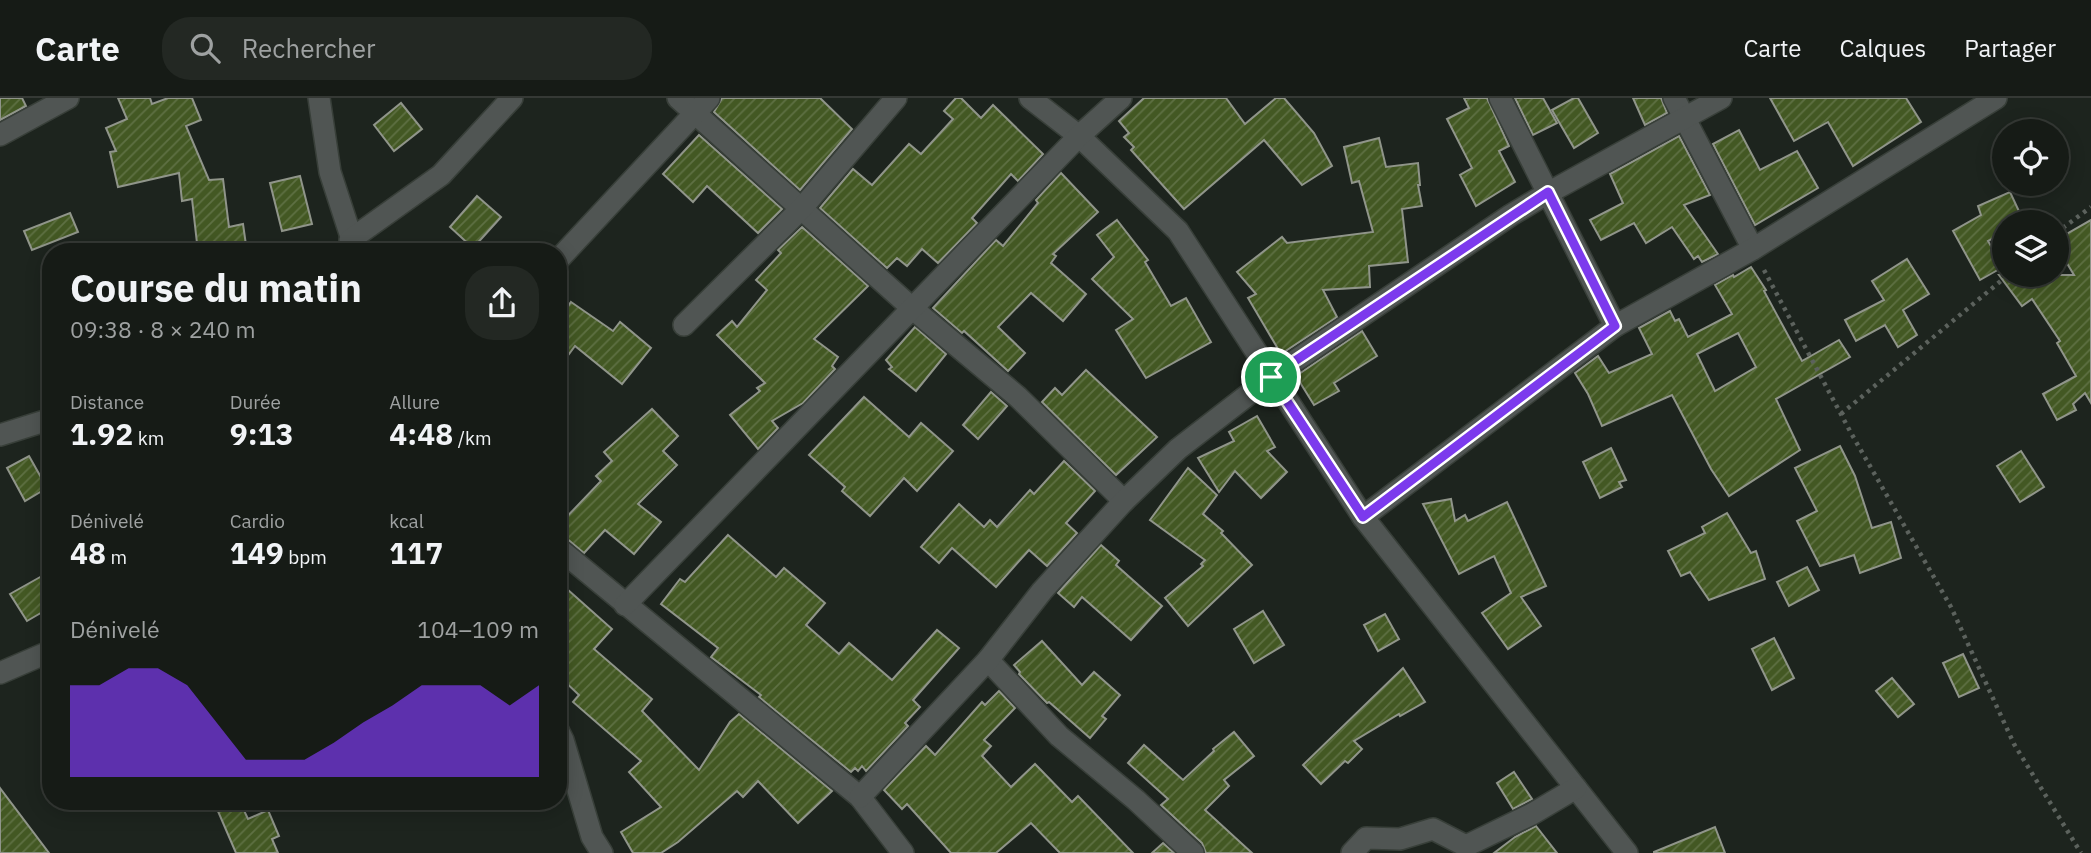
<!DOCTYPE html>
<html lang="fr">
<meta charset="utf-8">
<style>
:root{--surface:#161b16;--page:#232823;--text:#f1f3f6;--muted:#9ea1a1;--line:#353935;--accent:#7c3aed}
body{margin:0;font-family:"IBM Plex Sans",sans-serif;background:var(--page);color:var(--text);height:100vh;display:flex;flex-direction:column;font-size:26px;white-space:nowrap}
*{box-sizing:border-box;margin:0}
p{font-size:23px;color:var(--muted)}
.icon{flex:none;width:38px;height:38px;fill:none;stroke:currentColor;stroke-width:2;stroke-linecap:round;stroke-linejoin:round}
.map{position:relative;flex:1;overflow:hidden}
.drawer{position:absolute;left:42px;top:145px;width:525px;height:567px;display:flex;flex-direction:column;background:var(--surface);border-radius:28px;box-shadow:0 4px 18px #0003,0 0 0 2px var(--line)}
.drawer>*{flex:none}
.tools{position:absolute;left:1992px;top:21px;display:grid;gap:14px}
.tools a{display:grid;place-items:center;width:77px;height:77px;border-radius:50%;background:var(--surface);box-shadow:0 4px 18px #0003,0 0 0 2px var(--line);font-size:35px}
.pin{position:absolute;display:grid;place-items:center;width:60px;height:60px;color:#fff;margin:-30px;border:4px solid #fff;border-radius:50%;box-shadow:0 2px 7px #0007}
.round{display:grid;place-items:center;flex:none;width:74px;height:74px;border-radius:28px;background:var(--page)}
.headline{display:flex;align-items:center;justify-content:space-between;height:119px;padding:0 28px}
h1{font-size:38px;font-weight:700;line-height:52px}
.stats{display:grid;grid-template-columns:repeat(3,1fr);gap:10px;height:119px;padding:7px 28px}
.stats div{display:grid;align-content:center}
.stats b{font-size:30px;font-weight:700}
.stats small{font-size:19px;font-weight:400}
.stats p{font-size:19px}
.chart{height:196px;padding:14px 28px}
.chart p{display:flex;justify-content:space-between}
.chart svg{width:100%;height:126px;margin-top:7px;fill:var(--accent);opacity:.7}
header{display:flex;align-items:center;gap:42px;box-sizing:border-box;height:98px;padding:0 35px;background:var(--surface);border-bottom:2px solid var(--line)}
header strong{font-size:33px}
nav{display:flex;gap:38px;margin-inline-start:auto;font-size:24px}
.search{width:490px;height:63px;background:var(--page);display:flex;align-items:center;gap:18px;box-sizing:border-box;padding:0 24px;border-radius:28px;color:var(--muted);font-size:26px}
.map>svg:first-child{display:block}
.building{fill:url(#building-hatch);stroke:#90958a;stroke-width:2;fill-rule:evenodd}
.lines{fill:none;stroke-linecap:round;stroke-linejoin:round}
.minor-casing{stroke:#383f39;stroke-width:24}
.path{stroke:#5c625d;stroke-width:4.5;stroke-dasharray:3.5 5;stroke-linecap:butt}
.minor{stroke:#505553;stroke-width:21}
.route-casing{stroke:#fff;stroke-width:14}
.route{stroke:#7c3aed;stroke-width:9}
</style>
<header>
<strong>Carte</strong>
<div class="search"><svg class="icon" aria-label="search" viewBox="0 0 24 24"><circle cx="10" cy="10" r="6"/><path d="M15 15l6 6"/></svg>Rechercher</div>
<nav><a>Carte</a><a>Calques</a><a>Partager</a></nav>
</header>
<div class="map">
<svg width="2091" height="755" viewBox="0 0 2091 755">
<defs>
<pattern id="building-hatch" width="6" height="6" patternUnits="userSpaceOnUse" patternTransform="scale(1.75)"><rect width="6" height="6" fill="#435823"/><path d="M-1 1l2-2M0 6l6-6M5 7l2-2" fill="none" stroke="#5e7043"/></pattern>
</defs>
<rect width="100%" height="100%" fill="#1d241e"/>
<!-- building -->
<g class="building">
<path d="M 0,0 L 22,0 L 26,8 L 0,22 Z"/>
<path d="M 118,0 L 150,0 L 152,6 L 168,0 L 192,0 L 201,22 L 186,28 L 209,82 L 223,81 L 229,129 L 243,126 L 247,154 L 198,154 L 192,101 L 182,103 L 179,75 L 118,89 L 110,54 L 116,53 L 106,30 L 127,21 Z"/>
<path d="M 722,0 L 820,0 L 852,31 L 800,92 L 714,14 Z"/>
<path d="M 956,0 L 961,0 L 981,20 L 993,7 L 1043,56 L 1018,83 L 1011,76 L 972,120 L 977,125 L 938,165 L 922,151 L 907,168 L 897,160 L 887,170 L 820,110 L 853,71 L 872,87 L 909,46 L 921,56 L 953,21 L 944,13 Z"/>
<path d="M 1144,0 L 1226,0 L 1245,26 L 1276,0 L 1284,0 L 1314,35 L 1332,68 L 1302,87 L 1264,42 L 1184,111 L 1131,52 L 1134,49 L 1124,39 L 1129,35 L 1119,23 Z"/>
<path d="M 1464,0 L 1487,0 L 1509,48 L 1499,53 L 1515,84 L 1476,108 L 1460,77 L 1472,70 L 1447,21 L 1469,10 Z"/>
<path d="M 1515,0 L 1543,0 L 1557,25 L 1533,37 Z"/>
<path d="M 1574,0 L 1578,0 L 1598,35 L 1574,50 L 1552,12 Z"/>
<path d="M 1633,0 L 1661,0 L 1667,15 L 1645,27 Z"/>
<path d="M 1770,0 L 1906,0 L 1921,24 L 1853,68 L 1828,24 L 1794,43 Z"/>
<path d="M 401,5 L 422,31 L 394,53 L 374,27 Z"/>
<path d="M 1739,32 L 1760,72 L 1797,53 L 1818,90 L 1755,127 L 1713,46 Z"/>
<path d="M 699,37 L 782,111 L 758,135 L 707,88 L 693,104 L 663,76 Z"/>
<path d="M 1679,38 L 1710,97 L 1684,107 L 1718,156 L 1702,164 L 1698,158 L 1694,161 L 1672,129 L 1646,145 L 1634,125 L 1601,142 L 1590,122 L 1623,105 L 1610,76 Z"/>
<path d="M 1379,40 L 1386,69 L 1418,65 L 1420,87 L 1418,87 L 1422,108 L 1402,111 L 1408,164 L 1369,168 L 1370,189 L 1323,192 L 1337,219 L 1281,256 L 1248,200 L 1256,196 L 1237,174 L 1282,139 L 1287,145 L 1373,134 L 1359,83 L 1352,85 L 1344,49 Z"/>
<path d="M 1061,75 L 1098,114 L 1053,156 L 1056,158 L 1051,165 L 1086,196 L 1063,223 L 1031,195 L 998,229 L 1025,255 L 1008,273 L 964,233 L 962,235 L 933,210 L 996,142 L 1003,148 L 1038,105 L 1036,102 Z"/>
<path d="M 300,78 L 312,126 L 282,133 L 270,85 Z"/>
<path d="M 2010,94 L 2024,124 L 2004,124 L 2004,166 L 1992,141 L 1988,143 L 2003,169 L 1980,182 L 1953,133 L 1981,117 L 1978,108 Z"/>
<path d="M 477,98 L 501,119 L 473,150 L 450,129 Z"/>
<path d="M 70,115 L 78,134 L 32,152 L 24,133 Z"/>
<path d="M 1117,122 L 1148,162 L 1145,164 L 1171,208 L 1186,200 L 1211,244 L 1146,280 L 1116,232 L 1133,221 L 1092,181 L 1114,159 L 1097,137 Z"/>
<path d="M 2091,122 L 2091,305 L 2085,295 L 2073,306 L 2076,312 L 2057,322 L 2043,296 L 2076,278 L 2057,245 L 2060,243 L 2032,201 L 2022,208 L 1999,177 L 2074,177 L 2056,147 L 2056,142 Z"/>
<path d="M 802,129 L 868,188 L 814,241 L 838,259 L 832,268 L 835,271 L 803,305 L 772,323 L 778,330 L 758,351 L 730,317 L 760,293 L 757,290 L 765,285 L 717,237 L 732,223 L 737,229 L 767,192 L 756,182 L 781,155 L 778,152 Z"/>
<path d="M 1907,161 L 1929,196 L 1903,212 L 1917,237 L 1898,249 L 1885,227 L 1856,243 L 1845,222 L 1884,202 L 1872,183 Z"/>
<path d="M 1751,169 L 1766,192 L 1764,193 L 1802,263 L 1839,242 L 1850,259 L 1776,301 L 1800,352 L 1729,398 L 1711,371 L 1672,297 L 1602,328 L 1588,296 L 1575,275 L 1598,258 L 1609,275 L 1652,256 L 1639,230 L 1670,213 L 1675,223 L 1679,221 L 1688,239 L 1732,216 L 1715,187 L 1733,177 L 1734,179 ZM 1738,235 L 1756,269 L 1715,293 L 1697,256 Z"/>
<path d="M 571,204 L 613,233 L 620,224 L 651,250 L 622,286 L 575,248 L 558,271 L 558,222 Z"/>
<path d="M 915,229 L 946,256 L 916,293 L 889,271 L 892,269 L 886,262 Z"/>
<path d="M 1362,233 L 1377,258 L 1334,285 L 1339,293 L 1314,307 L 1296,278 Z"/>
<path d="M 1086,272 L 1157,339 L 1116,377 L 1042,304 L 1055,290 L 1062,297 Z"/>
<path d="M 991,294 L 1007,308 L 978,341 L 963,327 Z"/>
<path d="M 864,299 L 909,339 L 921,325 L 953,353 L 917,393 L 904,380 L 870,418 L 842,393 L 845,389 L 809,357 Z"/>
<path d="M 652,311 L 678,338 L 663,353 L 677,367 L 638,406 L 661,424 L 634,456 L 605,432 L 584,455 L 566,440 L 558,437 L 558,428 L 601,383 L 596,378 L 612,363 L 604,354 Z"/>
<path d="M 1257,318 L 1275,349 L 1267,353 L 1287,374 L 1261,400 L 1235,373 L 1219,394 L 1198,360 L 1234,343 L 1229,334 Z"/>
<path d="M 1840,348 L 1855,378 L 1872,430 L 1891,424 L 1901,460 L 1860,475 L 1854,457 L 1820,468 L 1797,423 L 1817,413 L 1795,370 Z"/>
<path d="M 1611,350 L 1626,382 L 1619,384 L 1622,389 L 1600,400 L 1583,364 Z"/>
<path d="M 2021,353 L 2044,389 L 2020,404 L 1997,368 Z"/>
<path d="M 29,358 L 47,390 L 25,403 L 7,370 Z"/>
<path d="M 1064,363 L 1095,393 L 1066,425 L 1077,435 L 1047,468 L 1029,452 L 996,489 L 952,450 L 939,465 L 921,449 L 959,406 L 984,429 L 990,422 L 997,429 L 1030,392 L 1034,396 Z"/>
<path d="M 1188,370 L 1217,397 L 1203,416 L 1223,433 L 1221,435 L 1252,467 L 1188,528 L 1165,500 L 1203,468 L 1201,466 L 1205,462 L 1150,422 Z"/>
<path d="M 1451,401 L 1455,423 L 1465,417 L 1468,423 L 1507,404 L 1546,488 L 1521,499 L 1541,528 L 1508,551 L 1482,515 L 1511,495 L 1494,458 L 1459,476 L 1423,406 Z"/>
<path d="M 1727,415 L 1751,455 L 1756,453 L 1765,481 L 1709,502 L 1690,474 L 1681,478 L 1668,453 L 1705,435 L 1702,429 Z"/>
<path d="M 728,437 L 776,479 L 784,470 L 825,505 L 806,527 L 839,556 L 849,545 L 892,582 L 937,532 L 959,550 L 913,602 L 920,609 L 905,625 L 908,628 L 866,673 L 862,668 L 858,673 L 855,670 L 851,674 L 759,599 L 761,597 L 711,559 L 718,550 L 661,506 L 680,481 L 685,484 Z"/>
<path d="M 1101,447 L 1119,463 L 1116,467 L 1162,508 L 1131,542 L 1082,499 L 1074,509 L 1058,495 Z"/>
<path d="M 1807,469 L 1819,492 L 1789,508 L 1777,484 Z"/>
<path d="M 42,478 L 51,493 L 51,509 L 27,523 L 10,496 Z"/>
<path d="M 558,483 L 612,531 L 594,551 L 652,601 L 642,613 L 699,672 L 730,624 L 739,616 L 832,693 L 798,725 L 758,683 L 743,699 L 737,693 L 678,744 L 661,755 L 633,755 L 621,734 L 661,709 L 629,674 L 641,663 L 573,604 L 579,597 L 558,577 Z"/>
<path d="M 1263,513 L 1284,547 L 1254,565 L 1234,531 Z"/>
<path d="M 1385,516 L 1399,541 L 1378,553 L 1364,527 Z"/>
<path d="M 1774,540 L 1794,580 L 1772,592 L 1752,551 Z"/>
<path d="M 1042,543 L 1082,587 L 1094,574 L 1120,597 L 1102,618 L 1106,621 L 1090,640 L 1049,604 L 1047,605 L 1019,576 L 1020,574 L 1014,567 Z"/>
<path d="M 1963,556 L 1979,590 L 1959,599 L 1943,565 Z"/>
<path d="M 1403,570 L 1425,604 L 1400,618 L 1399,616 L 1354,643 L 1362,651 L 1348,665 L 1345,663 L 1321,686 L 1303,667 Z"/>
<path d="M 1892,580 L 1914,606 L 1898,619 L 1876,593 Z"/>
<path d="M 999,593 L 1015,610 L 984,642 L 991,648 L 982,658 L 1011,689 L 1035,666 L 1072,704 L 1078,698 L 1133,755 L 1060,755 L 1031,725 L 996,755 L 951,755 L 907,706 L 902,711 L 884,692 L 926,648 L 935,657 L 982,604 L 985,607 Z"/>
<path d="M 1234,634 L 1254,658 L 1224,682 L 1229,688 L 1205,712 L 1252,755 L 1206,755 L 1202,745 L 1161,707 L 1168,701 L 1128,665 L 1144,647 L 1183,682 L 1214,653 L 1213,651 Z"/>
<path d="M 1514,674 L 1532,701 L 1513,711 L 1497,685 Z"/>
<path d="M 0,690 L 49,755 L 0,755 Z"/>
<path d="M 214,704 L 240,704 L 248,721 L 268,712 L 279,738 L 272,741 L 278,755 L 236,755 Z"/>
<path d="M 1536,728 L 1557,755 L 1494,755 L 1515,739 Z"/>
<path d="M 1715,729 L 1725,755 L 1654,755 L 1654,754 Z"/>
<path d="M 1163,745 L 1174,755 L 1152,755 Z"/>
</g>
<g class="lines">
<defs>
<g id="minor">
<path d="M 319,0 L 330,74 L 356,154"/>
<path d="M 678,0 L 913,211 L 1018,299 L 1124,403"/>
<path d="M 1030,0 L 1079,38 L 1178,133 L 1363,419 L 1627,755"/>
<path d="M 1500,0 L 1615,228"/>
<path d="M 1674,0 L 1753,151"/>
<path d="M 0,37 L 68,0"/>
<path d="M 350,142 L 441,77 L 512,0"/>
<path d="M 558,162 L 709,0"/>
<path d="M 684,227 L 802,110 L 896,0"/>
<path d="M 0,337 L 51,321"/>
<path d="M 1363,419 L 1615,228 L 1753,151 L 1996,0"/>
<path d="M 558,450 L 860,699 L 903,755"/>
<path d="M 625,507 L 1079,38 L 1121,0"/>
<path d="M 988,562 L 1059,638 L 1136,702 L 1193,755"/>
<path d="M 0,575 L 51,553"/>
<path d="M 558,632 L 563,642 L 592,739 L 602,755"/>
<path d="M 860,699 L 988,562 L 1042,493 L 1124,403 L 1178,351 L 1271,279 L 1511,117 L 1548,95 L 1721,0"/>
<path d="M 1352,755 L 1366,740 L 1400,741 L 1433,731 L 1466,748 L 1532,716 L 1576,690"/>
</g>
</defs>
<!-- minor casing -->
<use href="#minor" class="minor-casing"/>
<!-- path -->
<g class="path">
<path d="M 2056,135 L 2091,109"/>
<path d="M 1764,172 L 1851,335 L 1951,509 L 2014,646 L 2081,755"/>
<path d="M 1841,316 L 2008,177"/>
</g>
<!-- minor -->
<use href="#minor" class="minor"/>
</g>
<g class="lines">
<defs>
<path id="route" d="M 1548,94 L 1615,228 L 1363,419 L 1271,279 Z"/>
</defs>
<!-- route casing -->
<use href="#route" class="route-casing"/>
<!-- route -->
<use href="#route" class="route"/>
</g>
</svg>
<div class="tools">
<a><svg class="icon" aria-label="locate" viewBox="0 0 24 24"><circle cx="12" cy="12" r="6"/><path d="M12 2v4M12 18v4M2 12h4M18 12h4"/></svg></a>
<a><svg class="icon" aria-label="layers" viewBox="0 0 24 24"><path d="M12 4l9 5-9 5-9-5zM3 14l9 5 9-5"/></svg></a>
</div>
<div class="pin" style="left:1271px;top:279px;background:#1e9e55"><svg class="icon" aria-label="arrive" viewBox="0 0 24 24"><path d="M6 21V4h12l-3 4 3 4H6"/></svg></div>
<section class="drawer">
<div class="headline"><div><h1>Course du matin</h1><p>09:38 · 8 × 240 m</p></div><a class="round"><svg class="icon" aria-label="share" viewBox="0 0 24 24"><path d="M12 15V3M7 8l5-5 5 5M5 13v7h14v-7"/></svg></a></div>
<div class="stats">
<div><p>Distance</p><b>1.92<small> km</small></b></div>
<div><p>Durée</p><b>9:13</b></div>
<div><p>Allure</p><b>4:48<small> /km</small></b></div>
</div>
<div class="stats">
<div><p>Dénivelé</p><b>48<small> m</small></b></div>
<div><p>Cardio</p><b>149<small> bpm</small></b></div>
<div><p>kcal</p><b>117</b></div>
</div>
<div class="chart"><p><span>Dénivelé</span>104–109 m</p>
<svg viewBox="0 0 160 44" preserveAspectRatio="none"><path d="M0 44V12L10 12L20 6L30 6L40 12L50 25L60 38L70 38L80 38L90 32L100 25L110 19L120 12L130 12L140 12L150 19L160 12V44z"/></svg>
</div>
</section>
</div>
